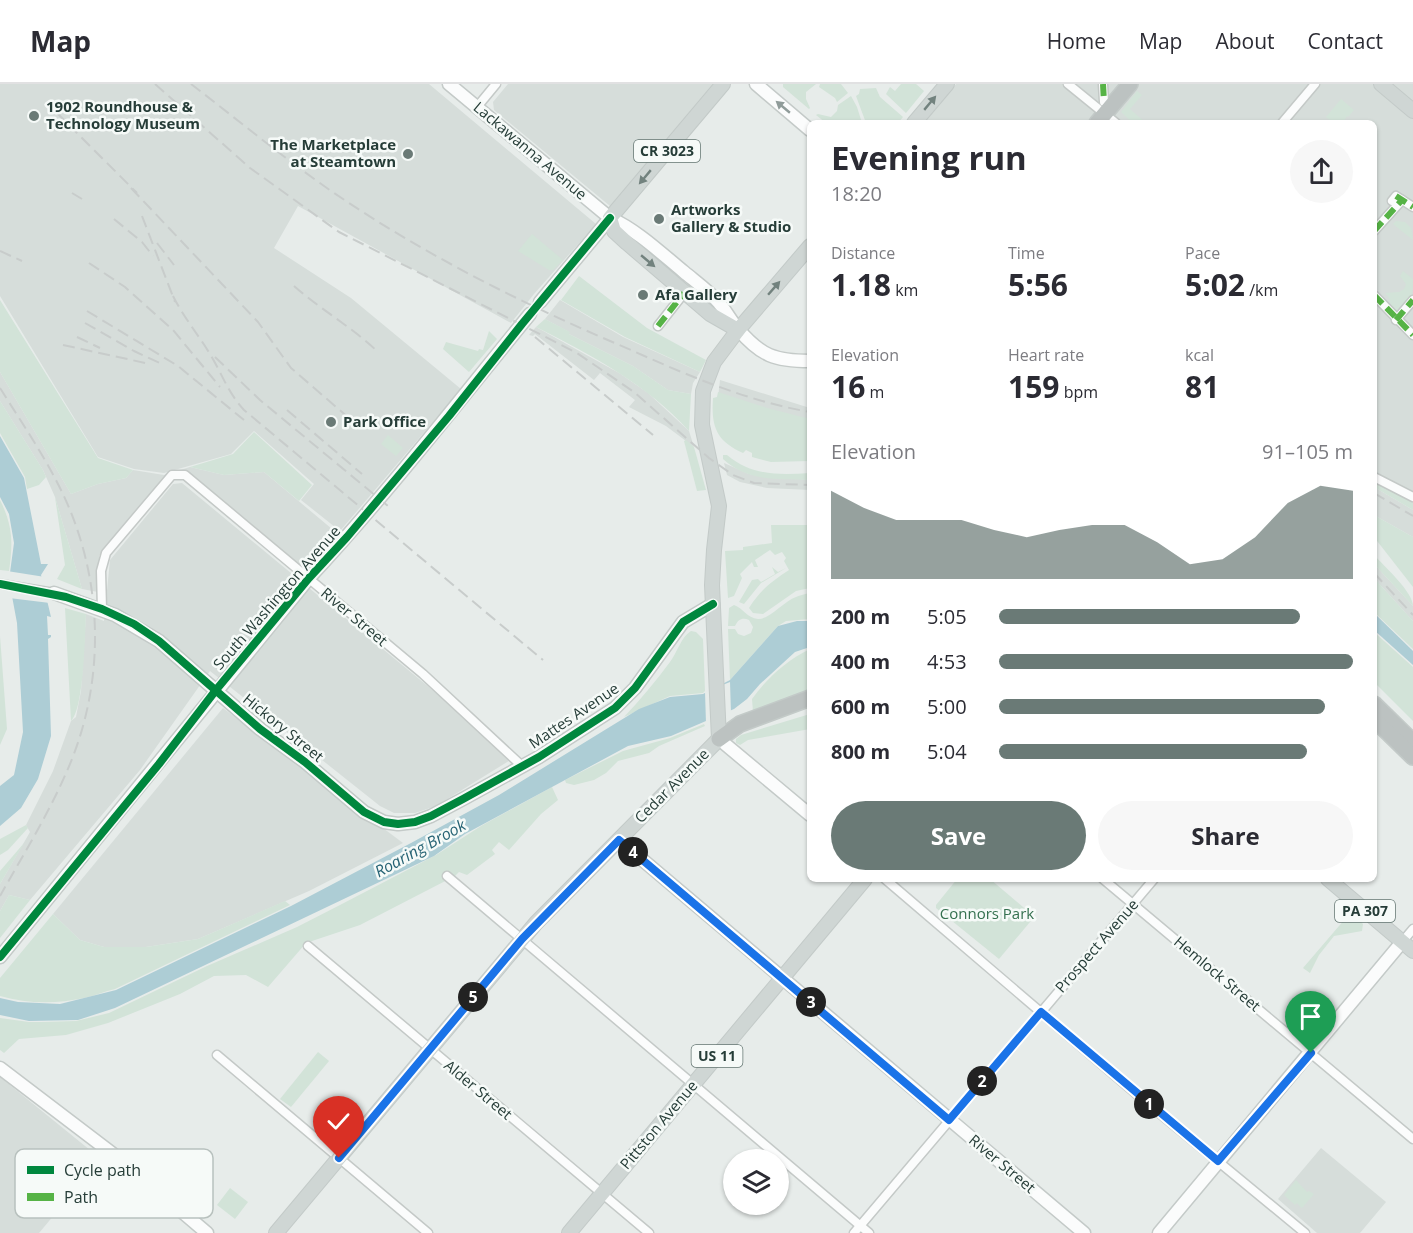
<!DOCTYPE html>
<meta charset="utf-8">
<style>
:root{--surface:#fff;--page:#f7f7f7;--text:#2b2b33;--muted:#7c7c81;--line:#e1e1e2;--accent:#6a7a76}
body{margin:0;font-family:"Open Sans",sans-serif;background:var(--page);color:var(--text);height:100vh;display:flex;flex-direction:column;font-size:22px;white-space:nowrap}
*{box-sizing:border-box;margin:0}
p{font-size:20px;color:var(--muted)}
.icon{flex:none;width:33px;height:33px;fill:none;stroke:currentColor;stroke-width:2;stroke-linecap:round;stroke-linejoin:round}
.map{position:relative;flex:1;overflow:hidden}
.sheet{position:absolute;left:807px;top:36px;width:570px;height:762px;display:flex;flex-direction:column;background:var(--surface);border-radius:9px;box-shadow:0 2px 4px #0004}
.sheet>*{flex:none}
.fabs{position:absolute;left:723px;top:1065px;display:grid;gap:12px}
.fabs a{display:grid;place-items:center;width:66px;height:66px;border-radius:50%;background:var(--surface);box-shadow:0 2px 4px #0004;font-size:30px}
.pin{position:absolute;display:grid;place-items:center;width:51px;height:51px;color:#fff;margin:-62px -26px;border-radius:50% 50% 50% 0;rotate:-45deg;box-shadow:0 0 6px #0007}
.pin .icon{rotate:45deg}
.km{position:absolute;width:30px;height:30px;margin:-15px;border-radius:50%;background:#222;color:#fff;font-size:16px;line-height:30px;text-align:center}
.round{display:grid;place-items:center;flex:none;width:63px;height:63px;border-radius:32px;background:var(--page)}
.head{display:flex;align-items:center;justify-content:space-between;height:102px;padding:0 24px}
h1{font-size:33px;font-weight:700;line-height:45px}
.metrics{display:grid;grid-template-columns:repeat(3,1fr);gap:9px;height:102px;padding:6px 24px}
.metrics div{display:grid;align-content:center}
.metrics b{font-size:30px;font-weight:700}
.metrics small{font-size:16px;font-weight:400}
.metrics p{font-size:16px}
.chart{height:168px;padding:12px 24px}
.chart p{display:flex;justify-content:space-between}
.chart svg{width:100%;height:108px;margin-top:6px;fill:var(--accent);opacity:.7}
.button{display:flex;gap:12px;margin-top:auto;padding:12px 24px}
.button a{flex:1;height:69px;border-radius:36px;background:var(--accent);color:#fff;font-size:24px;font-weight:700;line-height:69px;text-align:center}
.button a+a{background:var(--page);color:var(--text)}
ul{padding:0 24px;list-style:none;font-size:20px}
li{display:grid;grid-template-columns:96px 72px 1fr;align-items:center;height:45px}
li i{height:15px;border-radius:8px;background:var(--accent)}
header{display:flex;align-items:center;gap:36px;box-sizing:border-box;height:84px;padding:0 30px;background:var(--surface);border-bottom:2px solid var(--line)}
header strong{font-size:28px}
nav{display:flex;gap:33px;margin-inline-start:auto;font-size:21px}
.map>svg:first-child{display:block}
.built{fill:#d6ddda}
.green{fill:#d2e3d8}
.water{fill:#adcdd5}
.pier{fill:#e7ecea}
.lines{fill:none;stroke-linecap:round;stroke-linejoin:round}
.street-casing{stroke:#c4c9c7;stroke-width:11}
.secondary-casing{stroke:#c4cac8;stroke-width:15}
.primary-casing{stroke:#c3cac8;stroke-width:16}
.highway-casing{stroke:#c3cac8;stroke-width:18}
.street{stroke:#fbfcfc;stroke-width:8}
.secondary{stroke:#fbfcfc;stroke-width:12}
.primary{stroke:#cfd6d4;stroke-width:14}
.highway{stroke:#bcc2c1;stroke-width:15}
.rail{stroke:#c8cccb;stroke-width:2;stroke-dasharray:12 6;stroke-linecap:butt}
.quiet{stroke:#56b346;stroke-width:6;stroke-dasharray:12 6;stroke-linecap:butt}
.cycleway-casing{stroke:#f6faf8;stroke-width:11}
.cycleway{stroke:#00873e;stroke-width:8}
.oneway{fill:#72827e}
.oneway2{fill:#909c9a}
.route-casing{stroke:#fff;stroke-width:12}
.route{stroke:#1a73e8;stroke-width:8}
.poi-dot{fill:#6a7a76;stroke:#f6faf8;stroke-width:2}
.labels{text-anchor:middle;stroke-width:5;stroke-linejoin:round;paint-order:stroke}
.shield{fill:#f6faf8;stroke:#647672;stroke-width:1.5}
.shield-label{font-size:14px;font-weight:bold;fill:#263d38}
.poi-label{font-size:15px;font-weight:bold;fill:#263d38;stroke:#f6faf8;text-anchor:start}
.street-label{font-size:15px;fill:#263d38;stroke:#f6faf8}
.park-label{font-size:15px;fill:#34704f;stroke:#f6faf8}
.water-label{font-size:16px;font-style:italic;fill:#266374;stroke:#f6faf8}
.key{fill:#f6faf8;stroke:#b8c1be;stroke-width:1.5}
.key-label{font-size:16px;fill:#263d38}
</style>
<header>
<strong>Map</strong>
<nav><a>Home</a><a>Map</a><a>About</a><a>Contact</a></nav>
</header>
<div class="map">
<svg width="1413" height="1149" viewBox="0 0 1413 1149">
<rect width="100%" height="100%" fill="#e7ecea"/>
<!-- built -->
<g class="built">
<path d="M 0,0 L 429,0 L 596,140 L 534,210 L 511,239 L 298,122 L 274,164 L 351,214 L 461,305 L 340,447 L 301,416 L 314,400 L 254,347 L 231,370 L 164,389 L 134,385 L 98,373 L 0,212 Z"/>
<path d="M 508,0 L 716,0 L 613,121 L 610,122 L 494,26 L 493,18 Z"/>
<path d="M 956,0 L 1413,0 L 1413,416 L 1374,396 L 1374,39 L 924,39 Z"/>
<path d="M 560,216 L 623,253 L 700,288 L 693,299 L 691,310 L 668,306 L 633,282 L 569,250 L 569,248 L 545,235 Z"/>
<path d="M 536,243 L 619,289 L 648,309 L 689,347 L 694,363 L 666,342 L 629,323 L 635,316 L 600,289 L 594,296 L 535,250 L 533,252 L 529,251 Z"/>
<path d="M 0,288 L 71,410 L 98,400 L 126,394 L 133,386 L 164,391 L 190,383 L 224,391 L 264,388 L 332,445 L 301,482 L 187,389 L 171,389 L 99,472 L 98,508 L 82,505 L 55,413 L 43,386 L 0,317 Z"/>
<path d="M 720,296 L 810,324 L 810,376 L 716,332 Z"/>
<path d="M 724,379 L 749,390 L 810,396 L 810,406 L 767,404 L 740,398 L 727,391 Z"/>
<path d="M 182,399 L 430,604 L 512,675 L 436,722 L 415,729 L 394,729 L 380,722 L 210,587 L 140,686 L 30,816 L 9,811 L 0,827 L 0,800 L 30,748 L 26,741 L 53,687 L 71,637 L 76,633 L 81,607 L 86,530 L 104,537 L 110,476 L 173,400 Z"/>
<path d="M 1374,403 L 1413,426 L 1413,453 L 1374,431 Z"/>
<path d="M 1374,480 L 1413,522 L 1413,537 L 1374,494 Z"/>
<path d="M 223,624 L 403,759 L 309,807 L 198,855 L 146,863 L 104,863 L 80,856 L 53,830 Z"/>
<path d="M 0,993 L 101,1075 L 39,1149 L 0,1149 Z"/>
<path d="M 1321,1064 L 1386,1118 L 1360,1149 L 1317,1149 L 1278,1115 Z"/>
</g>
<!-- green -->
<g class="green">
<path d="M 783,0 L 816,0 L 806,8 L 806,15 L 810,24 L 809,25 L 783,3 Z"/>
<path d="M 820,0 L 841,0 L 848,9 L 837,18 L 835,14 L 819,3 Z"/>
<path d="M 901,0 L 916,0 L 924,7 L 906,29 L 886,10 L 890,3 L 895,7 Z"/>
<path d="M 876,4 L 880,13 L 903,33 L 898,39 L 866,39 L 856,12 L 859,10 L 860,5 Z"/>
<path d="M 1137,7 L 1142,11 L 1130,25 L 1146,39 L 1133,39 L 1121,28 Z"/>
<path d="M 851,12 L 857,23 L 862,39 L 826,39 L 816,31 L 818,30 L 831,33 L 837,27 L 838,21 Z"/>
<path d="M 1341,15 L 1354,26 L 1348,33 L 1347,32 L 1343,39 L 1334,39 L 1326,33 Z"/>
<path d="M 1396,137 L 1405,138 L 1411,144 L 1413,156 L 1393,140 Z"/>
<path d="M 532,150 L 563,176 L 553,186 L 549,186 L 518,167 Z"/>
<path d="M 1403,187 L 1413,195 C 1413,210 1411,221 1396,228 L 1391,223 L 1389,214 L 1385,209 L 1399,208 L 1404,205 L 1406,200 L 1400,192 Z"/>
<path d="M 579,192 L 647,244 L 706,276 L 700,288 L 625,253 L 561,216 Z"/>
<path d="M 0,216 L 98,374 L 133,386 L 126,394 L 98,400 L 71,410 L 0,288 Z"/>
<path d="M 545,235 L 570,248 L 569,250 L 633,282 L 668,306 L 691,310 L 689,347 C 648,301 591,271 536,243 Z"/>
<path d="M 489,247 L 497,255 L 469,288 L 443,265 L 446,258 L 478,267 L 479,265 L 483,266 Z"/>
<path d="M 718,308 L 767,324 L 810,335 L 810,377 L 771,378 L 752,373 L 752,369 L 746,366 L 743,369 C 716,357 711,342 713,314 L 717,313 Z"/>
<path d="M 0,317 L 43,386 L 46,393 L 39,401 L 27,405 L 25,393 L 0,349 Z"/>
<path d="M 254,348 L 312,401 L 299,417 L 264,388 L 224,391 L 190,383 L 233,370 Z"/>
<path d="M 388,351 L 403,364 L 396,372 L 381,360 Z"/>
<path d="M 686,356 L 694,363 L 706,406 L 697,407 L 684,357 Z"/>
<path d="M 723,371 L 727,371 C 752,392 779,391 810,389 L 810,396 C 777,394 750,399 723,375 Z"/>
<path d="M 1374,396 L 1413,416 L 1413,426 L 1374,403 Z"/>
<path d="M 55,413 L 82,505 L 57,495 L 65,481 Z"/>
<path d="M 0,416 C 13,442 13,459 9,487 L 0,486 Z"/>
<path d="M 1374,431 L 1413,453 L 1413,503 L 1374,453 Z"/>
<path d="M 771,441 L 810,441 L 810,504 L 796,507 L 763,530 L 753,529 L 749,524 C 761,505 771,498 789,486 L 784,477 L 786,474 L 782,468 L 775,471 L 770,466 L 755,476 L 758,483 L 754,483 L 752,478 L 740,490 L 742,494 L 734,512 L 728,514 L 725,467 L 743,466 L 743,463 L 772,459 Z"/>
<path d="M 1374,471 C 1384,482 1413,508 1413,522 L 1374,480 Z"/>
<path d="M 772,483 L 778,488 L 786,484 L 761,499 L 744,520 L 739,518 L 752,496 L 758,495 L 761,498 L 775,490 Z"/>
<path d="M 1374,494 L 1413,537 L 1413,565 L 1374,528 Z"/>
<path d="M 810,509 L 810,535 L 786,537 L 778,542 L 730,596 L 728,545 L 735,545 L 738,550 L 744,552 L 751,549 L 753,543 L 749,536 C 743,533 738,535 735,542 L 728,542 L 729,524 L 734,521 C 743,524 747,534 758,535 C 769,536 784,517 796,513 C 800,511 805,510 810,509 Z"/>
<path d="M 65,524 L 86,530 C 85,551 84,625 71,637 Z"/>
<path d="M 691,547 L 696,548 L 703,555 L 705,607 L 703,609 L 670,612 L 624,633 C 640,616 656,597 670,578 C 677,569 681,553 691,547 Z"/>
<path d="M 1374,548 L 1413,583 L 1413,637 L 1374,598 Z"/>
<path d="M 0,552 L 7,645 L 0,661 Z"/>
<path d="M 810,565 L 810,606 L 753,628 L 752,615 C 766,595 787,576 810,565 Z"/>
<path d="M 810,630 L 810,645 L 748,656 L 740,661 L 736,659 L 736,655 L 741,651 Z"/>
<path d="M 704,640 L 705,642 L 659,662 L 649,669 L 618,677 L 606,689 L 594,696 L 574,701 L 566,699 L 565,696 L 623,667 L 670,654 Z"/>
<path d="M 552,703 L 558,716 L 541,730 L 509,766 L 499,758 L 492,766 L 495,770 L 467,791 L 459,788 L 455,792 L 360,841 L 306,859 L 268,903 L 246,891 L 214,892 L 180,910 L 108,939 L 66,951 L 19,955 L 4,969 L 0,966 L 0,934 L 29,938 L 41,938 L 76,937 L 109,929 L 207,882 L 297,843 L 340,821 L 436,771 L 481,742 Z"/>
<path d="M 26,741 L 28,744 L 8,766 L 0,771 L 0,755 Z"/>
<path d="M 24,759 L 0,800 L 0,787 Z"/>
<path d="M 957,795 L 990,795 L 1030,829 L 1032,835 L 1030,838 L 999,875 L 936,824 L 936,821 Z"/>
<path d="M 9,811 L 30,816 L 0,854 L 0,827 Z"/>
<path d="M 285,817 L 290,821 L 115,905 C 105,907 95,912 84,914 C 56,920 28,920 0,912 L 0,894 L 53,830 L 80,856 L 104,863 L 146,863 L 198,855 Z"/>
<path d="M 1351,828 L 1363,840 L 1362,847 L 1334,852 L 1319,871 L 1310,889 L 1303,884 Z"/>
<path d="M 318,968 L 329,977 L 291,1023 L 280,1015 Z"/>
<path d="M 1296,1096 L 1307,1108 L 1309,1107 L 1314,1110 L 1302,1124 L 1297,1119 L 1295,1121 L 1284,1111 Z"/>
<path d="M 230,1104 L 248,1118 L 235,1135 L 217,1121 Z"/>
</g>
<!-- water -->
<g class="water">
<path d="M 0,352 L 24,394 L 41,480 L 48,480 L 41,491 L 51,533 L 47,532 L 48,551 L 51,551 L 51,553 L 48,555 L 51,652 L 38,695 L 21,724 L 0,742 L 0,702 L 14,691 L 23,648 L 17,539 L 9,496 L 14,459 L 9,430 L 0,413 Z"/>
<path d="M 1374,529 L 1413,567 L 1413,581 L 1374,546 Z"/>
<path d="M 797,537 L 810,537 L 810,563 L 795,568 L 760,600 L 747,615 L 734,625 L 671,652 L 628,662 L 465,750 L 434,772 L 115,924 L 78,936 L 29,937 L 0,931 L 0,914 L 18,918 L 60,920 L 116,906 L 291,822 L 411,759 L 499,711 L 639,625 L 670,613 L 703,610 L 730,596 L 778,542 Z"/>
</g>
<!-- pier -->
<g class="pier">
<path d="M 7,487 L 45,493 L 50,519 L 9,514 L 6,497 Z"/>
<path d="M 730,598 L 731,629 L 706,640 L 705,608 Z"/>
</g>
<g class="lines">
<defs>
<g id="street">
<path d="M 1068,0 L 1116,39"/>
<path d="M 1103,0 L 1104,18"/>
<path d="M 477,23 L 496,0"/>
<path d="M 1282,39 L 1315,0"/>
<path d="M 1392,117 L 1396,112 L 1413,123"/>
<path d="M 1374,147 L 1402,116"/>
<path d="M 1374,211 L 1413,251"/>
<path d="M 1396,236 L 1413,216"/>
<path d="M 658,242 L 684,209"/>
<path d="M 1374,393 L 1413,413"/>
<path d="M 0,500 L 54,509"/>
<path d="M 102,525 L 101,487 L 106,469 L 172,391 L 185,391 L 423,590 L 522,682"/>
<path d="M 447,792 L 869,1149"/>
<path d="M 885,795 L 1146,1018 L 1305,1149"/>
<path d="M 1103,795 L 1413,1055"/>
<path d="M 1402,858 L 1413,845"/>
<path d="M 308,862 L 649,1149"/>
<path d="M 217,971 L 428,1149"/>
<path d="M 854,1149 L 1154,795"/>
</g>
<g id="secondary">
<path d="M 449,0 L 610,134 C 637,146 662,170 684,188 C 696,198 709,207 719,219 C 726,227 731,237 738,245 C 761,272 775,277 810,277"/>
<path d="M 756,0 L 810,46"/>
<path d="M 540,218 L 610,134"/>
<path d="M 54,509 L 115,531 L 159,557 L 260,645 L 305,678 L 364,728 L 384,738 L 398,740 L 415,738 L 431,732 L 463,715 L 539,673 L 615,624 L 635,604 L 683,538 L 713,520"/>
<path d="M 719,655 L 810,731"/>
<path d="M 619,756 L 1084,1149"/>
<path d="M 0,873 L 309,494 C 387,410 457,319 530,230"/>
<path d="M 0,984 L 126,1080 L 207,1149"/>
<path d="M 1159,1149 L 1402,858"/>
</g>
<g id="primary">
<path d="M 723,0 L 610,134 L 614,147 L 627,159 L 710,230 L 738,246"/>
<path d="M 1381,0 L 1413,27"/>
<path d="M 914,39 L 947,0"/>
<path d="M 1328,795 L 1413,867"/>
<path d="M 276,1149 L 536,839 L 719,655 L 712,501 L 714,466 L 719,422 L 702,341 L 703,307 L 714,278 L 738,246 L 810,162"/>
<path d="M 569,1149 L 865,795"/>
</g>
<g id="highway">
<path d="M 1097,39 L 1130,0"/>
<path d="M 1374,620 L 1413,658"/>
<path d="M 1374,635 L 1413,673"/>
<path d="M 719,655 L 740,640 L 810,614"/>
</g>
</defs>
<!-- street casing -->
<use href="#street" class="street-casing"/>
<!-- secondary casing -->
<use href="#secondary" class="secondary-casing"/>
<!-- primary casing -->
<use href="#primary" class="primary-casing"/>
<!-- highway casing -->
<use href="#highway" class="highway-casing"/>
<!-- street -->
<use href="#street" class="street"/>
<!-- secondary -->
<use href="#secondary" class="secondary"/>
<!-- primary -->
<use href="#primary" class="primary"/>
<!-- highway -->
<use href="#highway" class="highway"/>
<!-- rail -->
<g class="rail">
<path d="M 155,0 L 250,84 L 339,148 L 577,269 L 634,308 L 709,374 L 733,391 L 754,399 L 810,401"/>
<path d="M 191,0 C 242,39 293,82 346,117 C 436,177 532,224 631,266 C 689,292 747,317 810,328"/>
<path d="M 56,28 L 137,109"/>
<path d="M 131,104 L 258,238 L 291,284 L 357,341"/>
<path d="M 72,109 L 82,115"/>
<path d="M 142,132 L 175,218"/>
<path d="M 114,135 L 142,158 L 153,172"/>
<path d="M 157,159 L 174,181"/>
<path d="M 0,167 L 22,177"/>
<path d="M 89,179 L 125,203 L 173,246 L 220,303"/>
<path d="M 294,202 C 321,226 352,243 378,268"/>
<path d="M 173,212 C 185,236 202,255 214,277 C 224,295 230,311 244,326 L 543,576"/>
<path d="M 87,227 L 178,282 L 244,336"/>
<path d="M 85,239 L 134,267 L 164,281"/>
<path d="M 77,253 L 100,264"/>
<path d="M 535,253 L 653,351"/>
<path d="M 63,261 L 150,280"/>
<path d="M 215,273 L 260,316 L 388,422"/>
<path d="M 0,304 C 20,336 42,368 59,402 C 104,491 107,596 67,687 C 48,731 23,771 0,812"/>
<path d="M 287,326 L 362,390"/>
<path d="M 1374,409 L 1413,432"/>
<path d="M 1374,489 L 1413,531"/>
</g>
<!-- quiet -->
<g class="quiet">
<path d="M 1103,0 L 1104,18"/>
<path d="M 1396,112 L 1413,123"/>
<path d="M 1374,147 L 1402,116"/>
<path d="M 1374,211 L 1413,251"/>
<path d="M 1396,236 L 1413,216"/>
<path d="M 658,242 L 684,209"/>
</g>
<defs>
<g id="cycleway">
<path d="M 0,500 L 66,513 L 102,525 L 134,540 L 159,557 L 260,645 L 305,678 L 364,728 L 384,738 L 398,740 L 415,738 L 431,732 L 463,715 L 539,673 L 615,624 L 635,604 L 683,538 L 713,520"/>
<path d="M 0,873 L 159,680 L 216,606 L 309,494 L 347,453 L 449,332 L 522,240 L 610,134"/>
</g>
</defs>
<!-- cycleway casing -->
<use href="#cycleway" class="cycleway-casing"/>
<!-- cycleway -->
<use href="#cycleway" class="cycleway"/>
</g>
<!-- one-way arrows -->
<defs><path id="oneway-solid" d="M-6-.8H1V-3.2L6.5 0L1 3.2V.8H-6Z" transform="scale(1.5)"/></defs>
<g class="oneway">
<use href="#oneway-solid" transform="translate(930 19) rotate(-50)"/>
<use href="#oneway-solid" transform="translate(645 93) rotate(130)"/>
<use href="#oneway-solid" transform="translate(648 177) rotate(40)"/>
<use href="#oneway-solid" transform="translate(774 204) rotate(-49)"/>
</g>
<use class="oneway2" href="#oneway-solid" transform="translate(783 23) rotate(-140)"/>
<g class="lines">
<defs>
<path id="route" d="M 339,1074 L 522,855 L 619,756 L 949,1036 L 1041,928 L 1218,1077 L 1311,969"/>
</defs>
<!-- route casing -->
<use href="#route" class="route-casing"/>
<!-- route -->
<use href="#route" class="route"/>
</g>
<!-- markers -->
<g class="poi-dot">
<circle cx="34" cy="32" r="6"/>
<circle cx="408" cy="70" r="6"/>
<circle cx="659" cy="135" r="6"/>
<circle cx="643" cy="211" r="6"/>
<circle cx="331" cy="338" r="6"/>
</g>
<g class="labels">
<!-- shield labels -->
<g class="shield">
<rect x="634" y="56" width="66" height="22" rx="4.5"/>
<rect x="1335" y="816" width="60" height="22" rx="4.5"/>
<rect x="691.5" y="961" width="51" height="22" rx="4.5"/>
</g>
<g class="shield-label">
<text x="667" y="72">CR 3023</text>
<text x="1365" y="832">PA 307</text>
<text x="717" y="977">US 11</text>
</g>
<!-- poi labels -->
<g class="poi-label">
<text x="46" y="28">1902 Roundhouse &amp;<tspan x="46" dy="17">Technology Museum</tspan></text>
<text x="396" y="66" text-anchor="end">The Marketplace<tspan x="396" dy="17">at Steamtown</tspan></text>
<text x="671" y="131">Artworks<tspan x="671" dy="17">Gallery &amp; Studio</tspan></text>
<text x="655" y="216">Afa Gallery</text>
<text x="343" y="343">Park Office</text>
</g>
<!-- street labels -->
<g class="street-label">
<text transform="translate(530 67) rotate(40)" y="5">Lackawanna Avenue</text>
<text transform="translate(277 514) rotate(-49)" y="5">South Washington Avenue</text>
<text transform="translate(354 533) rotate(40)" y="5">River Street</text>
<text transform="translate(574 632) rotate(-34)" y="5">Mattes Avenue</text>
<text transform="translate(283 644) rotate(39)" y="5">Hickory Street</text>
<text transform="translate(672 702) rotate(-45)" y="5">Cedar Avenue</text>
<text transform="translate(1097 862) rotate(-49)" y="5">Prospect Avenue</text>
<text transform="translate(1217 890) rotate(40)" y="5">Hemlock Street</text>
<text transform="translate(478 1006) rotate(40)" y="5">Alder Street</text>
<text transform="translate(659 1041) rotate(-50)" y="5">Pittston Avenue</text>
<text transform="translate(1002 1080) rotate(40)" y="5">River Street</text>
</g>
<!-- park labels -->
<g class="park-label">
<text x="987" y="835">Connors Park</text>
</g>
<!-- water labels -->
<g class="water-label">
<text transform="translate(420 764) rotate(-29)" y="6">Roaring Brook</text>
</g>
</g>
<!-- legend -->
<rect x="15" y="1065" width="198" height="69" rx="9" class="key"/>
<rect x="27" y="1082" width="27" height="8" fill="#00873e"/>
<rect x="27" y="1109" width="27" height="8" fill="#56b346"/>
<g class="key-label">
<text x="64" y="1092">Cycle path</text>
<text x="64" y="1119">Path</text>
</g>
</svg>
<div class="fabs">
<a><svg class="icon" aria-label="layers" viewBox="0 0 24 24"><path d="M12 4l9 5-9 5-9-5zM3 14l9 5 9-5"/></svg></a>
</div>
<div class="pin" style="left:1311px;top:969px;background:#1e9e55"><svg class="icon" aria-label="arrive" viewBox="0 0 24 24"><path d="M6 21V4h12l-3 4 3 4H6"/></svg></div>
<div class="pin" style="left:339px;top:1074px;background:#d93025"><svg class="icon" aria-label="check" viewBox="0 0 24 24"><path d="M5 12l5 5 9-10"/></svg></div>
<b class="km" style="left:1149px;top:1020px">1</b>
<b class="km" style="left:982px;top:997px">2</b>
<b class="km" style="left:811px;top:918px">3</b>
<b class="km" style="left:633px;top:768px">4</b>
<b class="km" style="left:473px;top:913px">5</b>
<section class="sheet">
<div class="head"><div><h1>Evening run</h1><p>18:20</p></div><a class="round"><svg class="icon" aria-label="share" viewBox="0 0 24 24"><path d="M12 15V3M7 8l5-5 5 5M5 13v7h14v-7"/></svg></a></div>
<div class="metrics">
<div><p>Distance</p><b>1.18<small> km</small></b></div>
<div><p>Time</p><b>5:56</b></div>
<div><p>Pace</p><b>5:02<small> /km</small></b></div>
</div>
<div class="metrics">
<div><p>Elevation</p><b>16<small> m</small></b></div>
<div><p>Heart rate</p><b>159<small> bpm</small></b></div>
<div><p>kcal</p><b>81</b></div>
</div>
<div class="chart"><p><span>Elevation</span>91–105 m</p>
<svg viewBox="0 0 160 44" preserveAspectRatio="none"><path d="M0 44V8L10 15L20 20L30 20L40 20L50 24L60 27L70 24L80 22L90 22L100 29L110 38L120 36L130 27L140 13L150 6L160 8V44z"/></svg>
</div>
<ul>
<li><b>200 m</b>5:05<i style="width:85%"></i></li>
<li><b>400 m</b>4:53<i style="width:100%"></i></li>
<li><b>600 m</b>5:00<i style="width:92%"></i></li>
<li><b>800 m</b>5:04<i style="width:87%"></i></li>
</ul>
<div class="button"><a>Save</a><a>Share</a></div>
</section>
</div>
